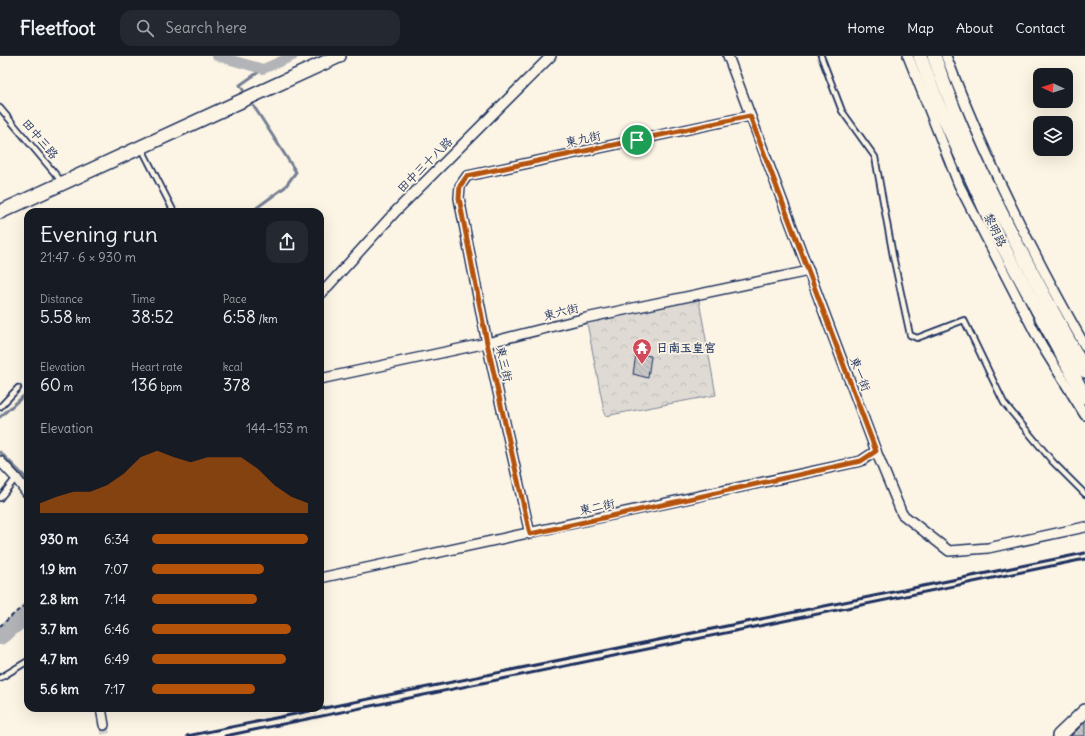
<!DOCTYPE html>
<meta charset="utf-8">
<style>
:root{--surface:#171b24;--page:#242831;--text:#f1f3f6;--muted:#9ea1a6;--line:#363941;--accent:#b45309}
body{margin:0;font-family:Delius,"LXGW WenKai TC",sans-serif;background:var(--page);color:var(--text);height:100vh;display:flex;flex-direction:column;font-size:15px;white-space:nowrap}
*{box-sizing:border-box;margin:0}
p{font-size:13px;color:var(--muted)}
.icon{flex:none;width:22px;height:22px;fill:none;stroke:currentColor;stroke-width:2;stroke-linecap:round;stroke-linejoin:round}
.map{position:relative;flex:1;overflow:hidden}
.panel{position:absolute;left:24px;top:152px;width:300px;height:504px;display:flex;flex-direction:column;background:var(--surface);border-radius:12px;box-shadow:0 4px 16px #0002}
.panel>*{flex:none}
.needle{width:26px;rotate:274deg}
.controls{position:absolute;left:1033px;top:12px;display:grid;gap:8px}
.controls a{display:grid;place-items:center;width:40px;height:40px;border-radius:8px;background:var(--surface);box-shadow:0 4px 16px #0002;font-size:20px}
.pin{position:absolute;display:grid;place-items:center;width:34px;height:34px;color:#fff;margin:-17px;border:2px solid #fff;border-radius:50%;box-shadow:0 1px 4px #0007}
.round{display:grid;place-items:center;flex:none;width:42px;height:42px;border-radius:12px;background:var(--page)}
.head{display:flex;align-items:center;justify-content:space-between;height:68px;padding:0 16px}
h1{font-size:22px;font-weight:600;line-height:30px}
.stats{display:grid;grid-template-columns:repeat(3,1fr);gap:6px;height:68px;padding:4px 16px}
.stats div{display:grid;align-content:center}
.stats b{font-size:17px;font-weight:600}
.stats small{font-size:11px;font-weight:400}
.stats p{font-size:11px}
.chart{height:112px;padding:8px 16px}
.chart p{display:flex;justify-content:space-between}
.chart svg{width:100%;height:72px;margin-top:4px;fill:var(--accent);opacity:.7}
ul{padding:0 16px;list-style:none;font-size:13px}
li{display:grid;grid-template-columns:64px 48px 1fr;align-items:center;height:30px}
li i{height:10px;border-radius:5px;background:var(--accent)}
header{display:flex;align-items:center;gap:24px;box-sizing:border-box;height:56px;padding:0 20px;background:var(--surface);border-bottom:1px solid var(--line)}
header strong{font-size:19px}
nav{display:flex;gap:22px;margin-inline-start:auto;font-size:14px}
.search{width:280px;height:36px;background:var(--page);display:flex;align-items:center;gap:10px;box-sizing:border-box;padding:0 14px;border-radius:12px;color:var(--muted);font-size:15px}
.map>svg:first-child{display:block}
.park{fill:url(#park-crowns);stroke:#7d8599}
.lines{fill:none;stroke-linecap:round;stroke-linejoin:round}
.stream{stroke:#767f94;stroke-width:3}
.canal{stroke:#b2b4b8;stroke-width:10}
.river{stroke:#b2b4b8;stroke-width:18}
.building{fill:url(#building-back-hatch);stroke:#1b2f5e}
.street-tunnel{stroke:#cfcdca;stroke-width:9;stroke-dasharray:9 4.5;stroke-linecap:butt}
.lane-casing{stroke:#1b2f5e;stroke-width:8}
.street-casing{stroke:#1b2f5e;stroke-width:12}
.secondary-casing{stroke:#1b2f5e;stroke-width:16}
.path{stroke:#1b2f5e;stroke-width:2;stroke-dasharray:4 3;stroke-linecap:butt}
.lane{stroke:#fcf5e5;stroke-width:4.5}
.street{stroke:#fcf5e5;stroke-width:9}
.secondary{stroke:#fcf5e5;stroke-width:13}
.rail{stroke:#1b2f5e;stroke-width:3}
.route-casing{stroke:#fff;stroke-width:8}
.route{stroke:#b45309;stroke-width:5}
.labels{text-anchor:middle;stroke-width:3.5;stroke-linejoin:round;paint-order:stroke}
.street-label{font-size:12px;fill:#1b2f5e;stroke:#fcf5e5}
.poi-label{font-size:12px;font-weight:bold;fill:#1b2f5e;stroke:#fcf5e5;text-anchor:start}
</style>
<header>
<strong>Fleetfoot</strong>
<div class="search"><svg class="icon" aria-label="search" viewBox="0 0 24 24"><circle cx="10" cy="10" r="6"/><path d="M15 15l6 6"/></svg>Search here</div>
<nav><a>Home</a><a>Map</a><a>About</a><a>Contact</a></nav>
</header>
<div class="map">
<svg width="1085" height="680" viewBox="0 0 1085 680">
<defs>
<pattern id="park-crowns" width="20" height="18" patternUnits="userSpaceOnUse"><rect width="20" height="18" fill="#dfdbd4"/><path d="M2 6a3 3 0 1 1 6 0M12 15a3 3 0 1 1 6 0" fill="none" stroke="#bfbcb8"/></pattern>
<pattern id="building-back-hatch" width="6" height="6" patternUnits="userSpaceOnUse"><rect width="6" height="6" fill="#c8c7c6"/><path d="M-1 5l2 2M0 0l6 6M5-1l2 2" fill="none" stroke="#ababac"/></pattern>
</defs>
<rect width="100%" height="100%" fill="#fcf5e5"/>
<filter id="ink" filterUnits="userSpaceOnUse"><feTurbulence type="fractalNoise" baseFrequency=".025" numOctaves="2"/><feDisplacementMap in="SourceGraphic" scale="8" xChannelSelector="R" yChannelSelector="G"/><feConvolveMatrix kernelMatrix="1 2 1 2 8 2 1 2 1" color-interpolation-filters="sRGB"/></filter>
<g filter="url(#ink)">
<!-- park -->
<path class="park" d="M 698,239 L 716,339 L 605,360 L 586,262 Z"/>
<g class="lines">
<!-- stream -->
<g class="stream">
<path d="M 243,34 L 240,29 L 263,13"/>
<path d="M 251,156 L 285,131 L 296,116 L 253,49"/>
<path d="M 0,361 L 28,336"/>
<path d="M 0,396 L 25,421 L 28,429"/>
</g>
<!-- canal -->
<path class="canal" d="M 217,0 L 263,13 L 293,0"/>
<!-- river -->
<path class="river" d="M 0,580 L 28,558"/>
</g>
<!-- building -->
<g class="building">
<path d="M 636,298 L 651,300 L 648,322 L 633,318 Z"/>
<path d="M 1085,666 L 1085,680 L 1071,680 Z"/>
</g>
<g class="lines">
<!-- street-tunnel -->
<path class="street-tunnel" d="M 104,669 L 106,680"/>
<defs>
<g id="lane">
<path d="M 821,0 L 842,55 L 875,101 L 893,200 L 910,279 L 917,282 L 964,264 L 1004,347 L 1053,406 L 1085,438"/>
<path d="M 0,52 L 62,126"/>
<path d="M 142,93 L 174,156"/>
<path d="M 0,351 L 18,332"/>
<path d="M 0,442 L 16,422"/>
<path d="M 0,622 L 28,605"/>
</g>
<g id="street">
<path d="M 728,0 L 876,395 L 902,458 L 949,495 L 988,492 L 1085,471"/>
<path d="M 908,0 L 959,129 L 1041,288 L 1085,359"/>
<path d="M 946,0 C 984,100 1032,197 1085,290"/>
<path d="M 320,239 L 396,155 L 551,0"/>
<path d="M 320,323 L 487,287 L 586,262 L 809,215"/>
<path d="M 0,405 L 16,422 L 28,438"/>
<path d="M 530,478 L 487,287 L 459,142 L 460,130 L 467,120 L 750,60"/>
<path d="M 320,522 L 861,405 L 876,395"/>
<path d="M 101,652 L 104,669"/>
</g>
<g id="secondary">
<path d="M 920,0 L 937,46 L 998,181 L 1085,341"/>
<path d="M 934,0 C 972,111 1029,212 1085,315"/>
<path d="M 0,156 L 339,0"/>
<path d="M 1059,680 L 1085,655"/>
</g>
</defs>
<!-- lane casing -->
<use href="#lane" class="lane-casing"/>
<!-- street casing -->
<use href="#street" class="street-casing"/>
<!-- secondary casing -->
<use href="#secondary" class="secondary-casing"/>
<!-- path -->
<path class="path" d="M 0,570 L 28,546"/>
<!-- lane -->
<use href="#lane" class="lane"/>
<!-- street -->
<use href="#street" class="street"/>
<!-- secondary -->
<use href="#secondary" class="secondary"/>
<!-- rail -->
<g class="rail">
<path d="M 187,680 L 1085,497"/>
<path d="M 225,680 L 1085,503"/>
</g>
</g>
</g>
<g class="lines" filter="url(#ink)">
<defs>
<path id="route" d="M 750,60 L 876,395 L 861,405 L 530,478 L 487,287 L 459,142 L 460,130 L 467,120 Z"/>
</defs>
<!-- route casing -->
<use href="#route" class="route-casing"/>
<!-- route -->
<use href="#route" class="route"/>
</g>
<!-- icons -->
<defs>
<symbol id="temple-pin" viewBox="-11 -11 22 30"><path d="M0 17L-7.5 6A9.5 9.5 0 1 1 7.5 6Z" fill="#d1495b" stroke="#fcf5e5"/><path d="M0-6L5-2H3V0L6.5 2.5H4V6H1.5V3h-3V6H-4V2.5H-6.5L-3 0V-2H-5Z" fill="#fff"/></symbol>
</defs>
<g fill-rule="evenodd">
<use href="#temple-pin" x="631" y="281" width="22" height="30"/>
</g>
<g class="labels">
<!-- street labels -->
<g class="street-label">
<text transform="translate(40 83) rotate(50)" y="4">田中三路</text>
<text transform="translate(583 83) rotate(-12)" y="4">東九街</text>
<text transform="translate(425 109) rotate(-45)" y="4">田中三十八路</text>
<text transform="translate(995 174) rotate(64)" y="4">黎明路</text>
<text transform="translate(561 256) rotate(-14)" y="4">東六街</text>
<text transform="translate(504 308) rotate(77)" y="4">東三街</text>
<text transform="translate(860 318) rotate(69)" y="4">東一街</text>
<text transform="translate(597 451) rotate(-12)" y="4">東二街</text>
</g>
<!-- poi labels -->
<g class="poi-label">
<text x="656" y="296">日南玉皇宮</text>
</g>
</g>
</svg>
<div class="controls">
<a><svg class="needle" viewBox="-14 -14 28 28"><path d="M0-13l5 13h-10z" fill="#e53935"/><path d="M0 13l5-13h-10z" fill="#9ea1a6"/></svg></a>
<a><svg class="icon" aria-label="layers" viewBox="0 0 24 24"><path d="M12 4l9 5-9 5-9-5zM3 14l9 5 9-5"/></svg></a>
</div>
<div class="pin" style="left:637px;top:84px;background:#1e9e55"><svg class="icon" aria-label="arrive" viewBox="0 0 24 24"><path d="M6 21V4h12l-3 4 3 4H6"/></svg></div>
<section class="panel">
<div class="head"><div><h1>Evening run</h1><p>21:47 · 6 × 930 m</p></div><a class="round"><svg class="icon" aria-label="share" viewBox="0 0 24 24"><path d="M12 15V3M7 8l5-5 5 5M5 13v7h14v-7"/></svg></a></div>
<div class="stats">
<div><p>Distance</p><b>5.58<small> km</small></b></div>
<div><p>Time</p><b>38:52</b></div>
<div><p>Pace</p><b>6:58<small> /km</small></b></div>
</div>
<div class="stats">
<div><p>Elevation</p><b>60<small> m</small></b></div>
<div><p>Heart rate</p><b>136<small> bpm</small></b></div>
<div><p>kcal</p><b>378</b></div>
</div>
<div class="chart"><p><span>Elevation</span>144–153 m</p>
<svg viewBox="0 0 160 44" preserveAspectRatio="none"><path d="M0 44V38L10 34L20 31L30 31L40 27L50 20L60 10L70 6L80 10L90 13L100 10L110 10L120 10L130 17L140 27L150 34L160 38V44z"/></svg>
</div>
<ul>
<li><b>930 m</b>6:34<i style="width:100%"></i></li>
<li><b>1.9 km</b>7:07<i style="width:72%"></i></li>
<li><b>2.8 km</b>7:14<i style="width:67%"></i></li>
<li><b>3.7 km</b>6:46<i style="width:89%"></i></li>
<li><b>4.7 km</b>6:49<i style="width:86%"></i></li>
<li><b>5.6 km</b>7:17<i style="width:66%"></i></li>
</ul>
</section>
</div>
